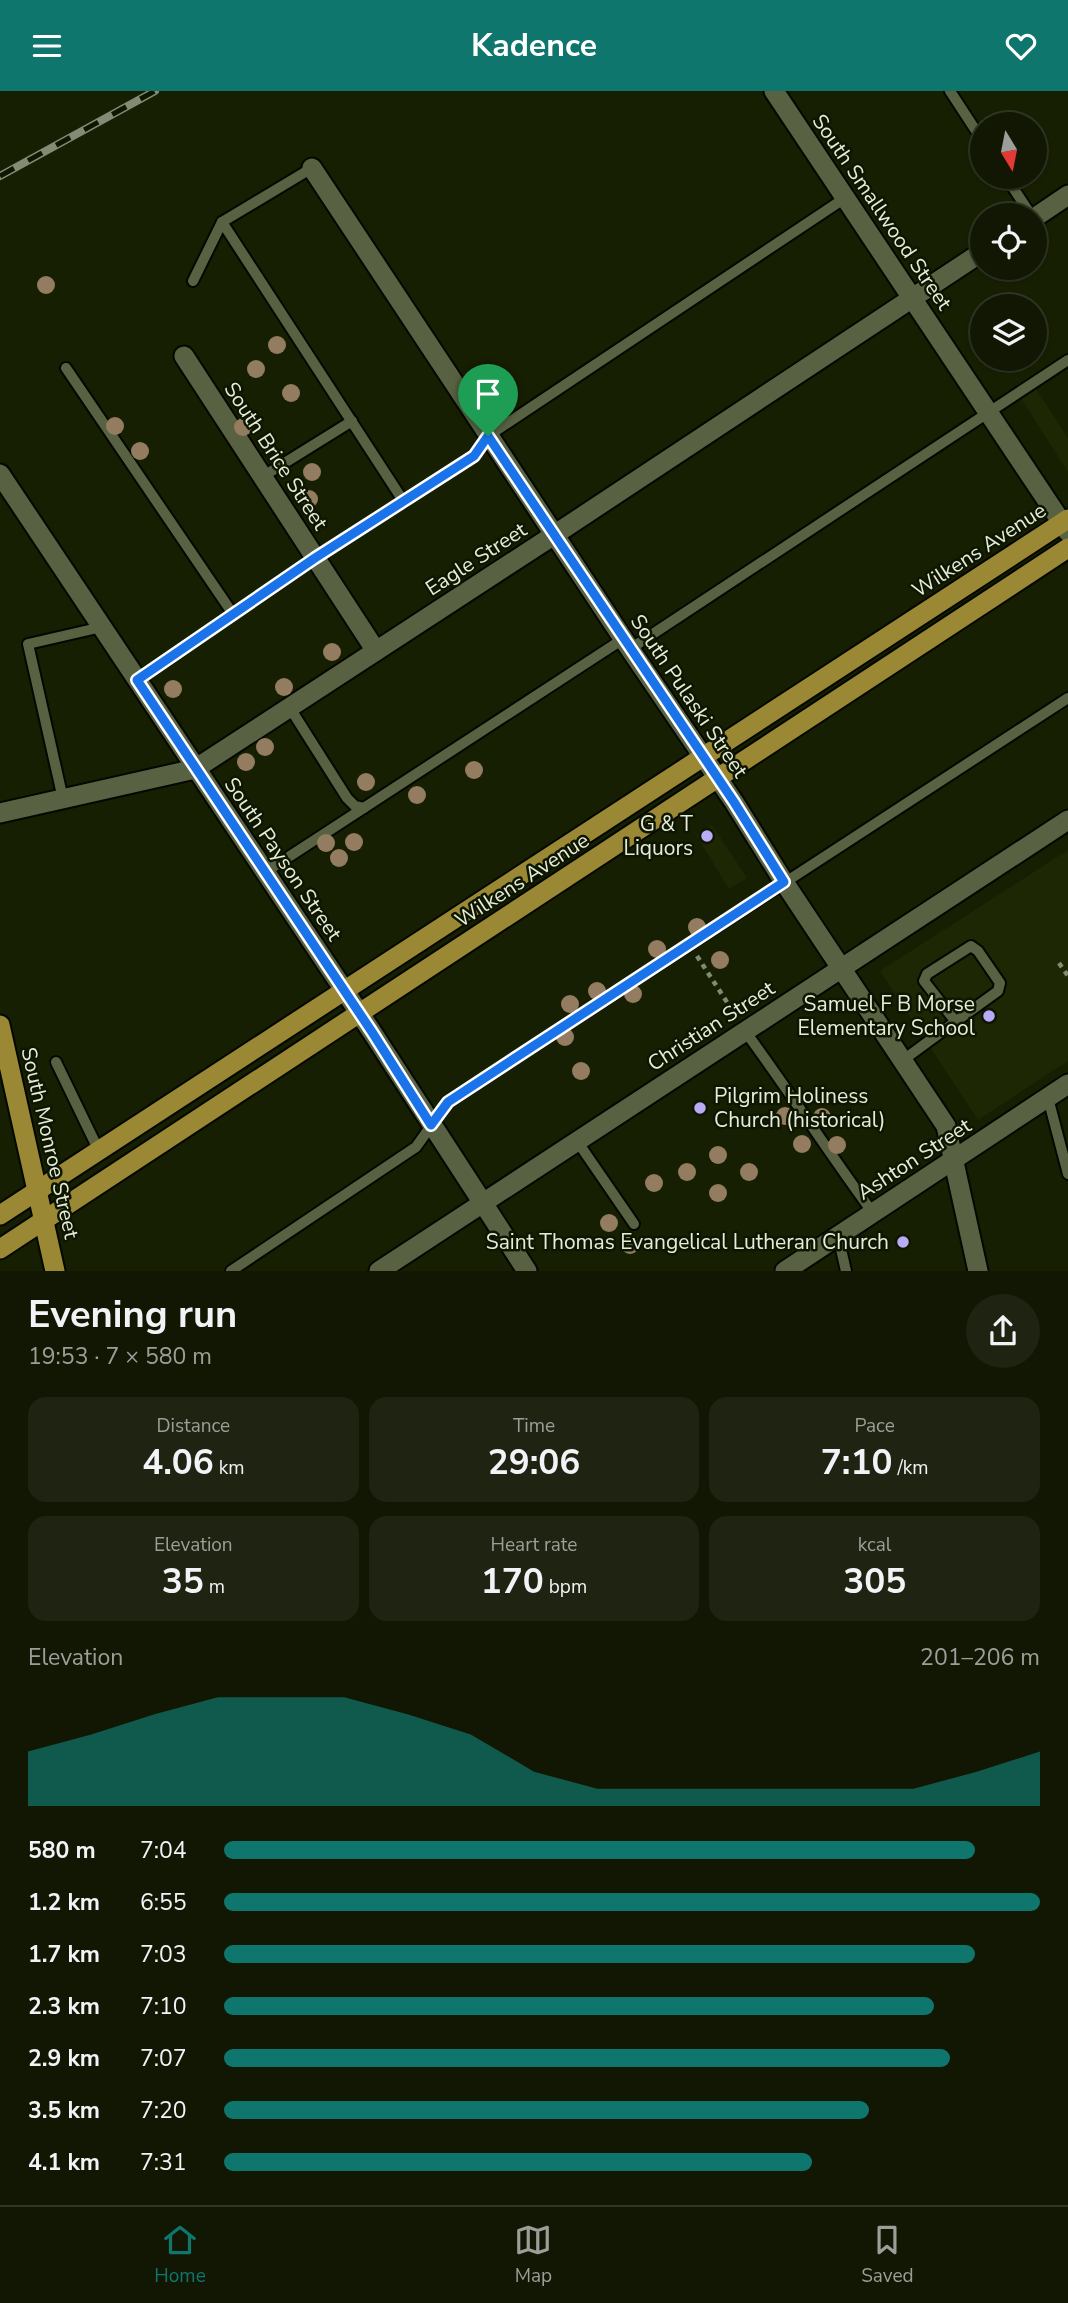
<!DOCTYPE html>
<meta charset="utf-8">
<style>
:root{--surface:#111702;--page:#1e2411;--text:#f1f3f6;--muted:#9c9f99;--line:#303624;--accent:#0f766e}
body{margin:0;font-family:"Nunito Sans",sans-serif;background:var(--page);color:var(--text);height:100vh;display:flex;flex-direction:column;font-size:26px;white-space:nowrap}
*{box-sizing:border-box;margin:0}
p{font-size:23px;color:var(--muted)}
.icon{flex:none;width:38px;height:38px;fill:none;stroke:currentColor;stroke-width:2;stroke-linecap:round;stroke-linejoin:round}
.map{position:relative;height:1180px;overflow:hidden}
.drawer{display:flex;flex-direction:column;background:var(--surface);flex:1}
.drawer>*{flex:none}
.needle{width:46px;rotate:170deg}
.controls{position:absolute;left:970px;top:21px;display:grid;gap:14px}
.controls a{display:grid;place-items:center;width:77px;height:77px;border-radius:50%;background:var(--surface);box-shadow:0 2px 5px #0004,0 0 0 2px var(--line);font-size:35px}
.pin{position:absolute;display:grid;place-items:center;width:60px;height:60px;color:#fff;margin:-72px -30px;border-radius:50% 50% 50% 0;rotate:-45deg;box-shadow:0 0 7px #0007}
.pin .icon{rotate:45deg}
.round{display:grid;place-items:center;flex:none;width:74px;height:74px;border-radius:37px;background:var(--page)}
.head{display:flex;align-items:center;justify-content:space-between;height:119px;padding:0 28px}
h1{font-size:38px;font-weight:700;line-height:52px}
.stats{display:grid;grid-template-columns:repeat(3,1fr);gap:10px;height:119px;padding:7px 28px}
.stats div{display:grid;align-content:center;border-radius:18px;background:var(--page);text-align:center}
.stats b{font-size:35px;font-weight:700}
.stats small{font-size:19px;font-weight:400}
.stats p{font-size:19px}
.chart{height:196px;padding:14px 28px}
.chart p{display:flex;justify-content:space-between}
.chart svg{width:100%;height:126px;margin-top:7px;fill:var(--accent);opacity:.7}
ul{padding:0 28px;list-style:none;font-size:23px}
li{display:grid;grid-template-columns:112px 84px 1fr;align-items:center;height:52px}
li i{height:18px;border-radius:9px;background:var(--accent)}
header{display:flex;justify-content:space-between;align-items:center;height:91px;padding:0 28px;background:var(--accent);color:#fff;font-size:32px;font-weight:700}
.dock{display:flex;justify-content:space-around;align-items:center;height:98px;border-top:2px solid var(--line);background:var(--surface);font-size:19px;color:var(--muted)}
.dock a{display:grid;justify-items:center;gap:4px}
.dock .current{color:var(--accent)}
.map>svg:first-child{display:block}
.built{fill:#1e2703}
.lines{fill:none;stroke-linecap:round;stroke-linejoin:round}
.service-casing{stroke:#040800;stroke-width:14}
.minor-casing{stroke:#040800;stroke-width:23}
.primary-casing{stroke:#040800;stroke-width:23}
.path{stroke:#838a73;stroke-width:4.5;stroke-dasharray:5 5;stroke-linecap:butt}
.service{stroke:#586243;stroke-width:10}
.minor{stroke:#586243;stroke-width:19}
.primary{stroke:#9b8835;stroke-width:19}
.rail-casing{stroke:#848b75;stroke-width:8}
.rail{stroke:#0f1600;stroke-width:5;stroke-dasharray:16;stroke-linecap:butt}
.tree{fill:#937c5f}
.route-casing{stroke:#fff;stroke-width:14}
.route{stroke:#1a73e8;stroke-width:9}
.poi-dot{fill:#b8abf7;stroke:#0f1600;stroke-width:2.5}
.labels{text-anchor:middle;stroke-width:5;stroke-linejoin:round;paint-order:stroke}
.street-label{font-size:21px;fill:#e6ecdb;stroke:#0f1600}
.poi-label{font-size:21px;fill:#e6ecdb;stroke:#0f1600;text-anchor:end}
</style>
<header><svg class="icon" aria-label="menu" viewBox="0 0 24 24"><path d="M4 6h16M4 12h16M4 18h16"/></svg>Kadence<svg class="icon" aria-label="heart" viewBox="0 0 24 24"><path d="M12 20l-8-8c-3-5 5-10 8-4 3-6 11-1 8 4z"/></svg></header>
<div class="map">
<svg width="1068" height="1180" viewBox="0 0 1068 1180">
<rect width="100%" height="100%" fill="#171f03"/>
<!-- built -->
<g class="built">
<path d="M 1034,295 L 1068,347 L 1068,381 L 1019,304 Z"/>
<path d="M 712,734 L 747,787 L 729,798 L 696,744 Z"/>
<path d="M 1068,759 L 1068,970 L 978,1029 L 880,880 Z"/>
</g>
<g class="lines">
<defs>
<g id="service">
<path d="M 950,0 L 982,49"/>
<path d="M 1006,86 L 1031,124"/>
<path d="M 222,131 L 404,411"/>
<path d="M 193,190 L 222,131 L 312,77"/>
<path d="M 66,277 L 233,523"/>
<path d="M 262,386 L 352,330"/>
<path d="M 630,558 L 1068,269"/>
<path d="M 137,589 L 315,467 L 474,365 L 488,345 L 845,107"/>
<path d="M 290,617 L 347,707 L 355,715 L 364,717"/>
<path d="M 63,708 L 28,553 L 102,536"/>
<path d="M 264,782 L 623,548"/>
<path d="M 745,940 C 789,1000 829,1062 873,1122"/>
<path d="M 902,970 C 934,946 966,923 998,900 L 1000,892 L 978,860 L 971,855 L 927,883 L 924,890 L 956,931"/>
<path d="M 56,971 L 99,1060"/>
<path d="M 1048,1007 L 1068,1083"/>
<path d="M 577,1050 L 634,1133"/>
<path d="M 838,1145 L 846,1180"/>
<path d="M 231,1180 L 416,1056 L 448,1011 L 1068,607"/>
</g>
<g id="minor">
<path d="M 774,0 L 1068,441"/>
<path d="M 312,77 L 630,558 L 734,711 L 784,791 L 946,1035 L 978,1180"/>
<path d="M 1034,127 L 1068,104"/>
<path d="M 184,265 L 376,560"/>
<path d="M 0,383 L 372,941 L 527,1180"/>
<path d="M 0,722 L 195,678 L 554,444 L 982,161"/>
<path d="M 379,1180 L 1068,729"/>
<path d="M 785,1180 L 1068,993"/>
</g>
<g id="primary">
<path d="M 0,934 L 55,1180"/>
<path d="M 0,1124 L 1068,428"/>
<path d="M 0,1158 L 1068,457"/>
</g>
</defs>
<!-- service casing -->
<use href="#service" class="service-casing"/>
<!-- minor casing -->
<use href="#minor" class="minor-casing"/>
<!-- primary casing -->
<use href="#primary" class="primary-casing"/>
<!-- path -->
<g class="path">
<path d="M 697,865 L 736,925"/>
<path d="M 1059,872 L 1068,885"/>
</g>
<!-- service -->
<use href="#service" class="service"/>
<!-- minor -->
<use href="#minor" class="minor"/>
<!-- primary -->
<use href="#primary" class="primary"/>
<defs>
<path id="rail" d="M 0,85 L 155,0"/>
</defs>
<!-- rail casing -->
<use href="#rail" class="rail-casing"/>
<!-- rail -->
<use href="#rail" class="rail"/>
</g>
<!-- trees -->
<g class="tree">
<circle cx="46" cy="194" r="9"/>
<circle cx="277" cy="254" r="9"/>
<circle cx="256" cy="278" r="9"/>
<circle cx="291" cy="302" r="9"/>
<circle cx="115" cy="335" r="9"/>
<circle cx="243" cy="336" r="9"/>
<circle cx="140" cy="360" r="9"/>
<circle cx="312" cy="381" r="9"/>
<circle cx="309" cy="408" r="9"/>
<circle cx="332" cy="561" r="9"/>
<circle cx="284" cy="596" r="9"/>
<circle cx="173" cy="598" r="9"/>
<circle cx="265" cy="656" r="9"/>
<circle cx="246" cy="671" r="9"/>
<circle cx="474" cy="679" r="9"/>
<circle cx="366" cy="691" r="9"/>
<circle cx="417" cy="704" r="9"/>
<circle cx="354" cy="751" r="9"/>
<circle cx="326" cy="752" r="9"/>
<circle cx="339" cy="767" r="9"/>
<circle cx="697" cy="836" r="9"/>
<circle cx="657" cy="858" r="9"/>
<circle cx="720" cy="869" r="9"/>
<circle cx="597" cy="900" r="9"/>
<circle cx="633" cy="903" r="9"/>
<circle cx="570" cy="913" r="9"/>
<circle cx="565" cy="946" r="9"/>
<circle cx="581" cy="980" r="9"/>
<circle cx="785" cy="1025" r="9"/>
<circle cx="822" cy="1026" r="9"/>
<circle cx="802" cy="1053" r="9"/>
<circle cx="837" cy="1054" r="9"/>
<circle cx="718" cy="1064" r="9"/>
<circle cx="687" cy="1081" r="9"/>
<circle cx="749" cy="1081" r="9"/>
<circle cx="654" cy="1092" r="9"/>
<circle cx="718" cy="1102" r="9"/>
<circle cx="609" cy="1132" r="9"/>
<circle cx="630" cy="1154" r="9"/>
</g>
<g class="lines">
<defs>
<path id="route" d="M 488,345 L 734,711 L 784,791 L 448,1011 L 431,1034 L 372,941 L 137,589 L 315,467 L 474,365 Z"/>
</defs>
<!-- route casing -->
<use href="#route" class="route-casing"/>
<!-- route -->
<use href="#route" class="route"/>
</g>
<!-- markers -->
<g class="poi-dot">
<circle cx="707" cy="745" r="7"/>
<circle cx="989" cy="925" r="7"/>
<circle cx="700" cy="1017" r="7"/>
<circle cx="903" cy="1151" r="7"/>
</g>
<g class="labels">
<!-- street labels -->
<g class="street-label">
<text transform="translate(882 121) rotate(56)" y="7">South Smallwood Street</text>
<text transform="translate(276 365) rotate(57)" y="7">South Brice Street</text>
<text transform="translate(979 459) rotate(-33)" y="7">Wilkens Avenue</text>
<text transform="translate(476 468) rotate(-33)" y="7">Eagle Street</text>
<text transform="translate(689 605) rotate(56)" y="7">South Pulaski Street</text>
<text transform="translate(283 768) rotate(56)" y="7">South Payson Street</text>
<text transform="translate(522 789) rotate(-33)" y="7">Wilkens Avenue</text>
<text transform="translate(711 935) rotate(-33)" y="7">Christian Street</text>
<text transform="translate(50 1052) rotate(77)" y="7">South Monroe Street</text>
<text transform="translate(914 1068) rotate(-33)" y="7">Ashton Street</text>
</g>
<!-- poi labels -->
<g class="poi-label">
<text x="693" y="740">G &amp; T<tspan x="693" dy="24">Liquors</tspan></text>
<text x="975" y="920">Samuel F B Morse<tspan x="975" dy="24">Elementary School</tspan></text>
<text x="714" y="1012" text-anchor="start">Pilgrim Holiness<tspan x="714" dy="24">Church (historical)</tspan></text>
<text x="889" y="1158">Saint Thomas Evangelical Lutheran Church</text>
</g>
</g>
</svg>
<div class="controls">
<a><svg class="needle" viewBox="-14 -14 28 28"><path d="M0-13l5 13h-10z" fill="#e53935"/><path d="M0 13l5-13h-10z" fill="#9c9f99"/></svg></a>
<a><svg class="icon" aria-label="locate" viewBox="0 0 24 24"><circle cx="12" cy="12" r="6"/><path d="M12 2v4M12 18v4M2 12h4M18 12h4"/></svg></a>
<a><svg class="icon" aria-label="layers" viewBox="0 0 24 24"><path d="M12 4l9 5-9 5-9-5zM3 14l9 5 9-5"/></svg></a>
</div>
<div class="pin" style="left:488px;top:345px;background:#1e9e55"><svg class="icon" aria-label="arrive" viewBox="0 0 24 24"><path d="M6 21V4h12l-3 4 3 4H6"/></svg></div>
</div>
<section class="drawer">
<div class="head"><div><h1>Evening run</h1><p>19:53 · 7 × 580 m</p></div><a class="round"><svg class="icon" aria-label="share" viewBox="0 0 24 24"><path d="M12 15V3M7 8l5-5 5 5M5 13v7h14v-7"/></svg></a></div>
<div class="stats">
<div><p>Distance</p><b>4.06<small> km</small></b></div>
<div><p>Time</p><b>29:06</b></div>
<div><p>Pace</p><b>7:10<small> /km</small></b></div>
</div>
<div class="stats">
<div><p>Elevation</p><b>35<small> m</small></b></div>
<div><p>Heart rate</p><b>170<small> bpm</small></b></div>
<div><p>kcal</p><b>305</b></div>
</div>
<div class="chart"><p><span>Elevation</span>201–206 m</p>
<svg viewBox="0 0 160 44" preserveAspectRatio="none"><path d="M0 44V25L10 19L20 12L30 6L40 6L50 6L60 12L70 19L80 32L90 38L100 38L110 38L120 38L130 38L140 38L150 32L160 25V44z"/></svg>
</div>
<ul>
<li><b>580 m</b>7:04<i style="width:92%"></i></li>
<li><b>1.2 km</b>6:55<i style="width:100%"></i></li>
<li><b>1.7 km</b>7:03<i style="width:92%"></i></li>
<li><b>2.3 km</b>7:10<i style="width:87%"></i></li>
<li><b>2.9 km</b>7:07<i style="width:89%"></i></li>
<li><b>3.5 km</b>7:20<i style="width:79%"></i></li>
<li><b>4.1 km</b>7:31<i style="width:72%"></i></li>
</ul>
</section>
<nav class="dock">
<a class="current"><svg class="icon" aria-label="home" viewBox="0 0 24 24"><path d="M3 11l9-7 9 7M6 9v11h12V9"/></svg>Home</a>
<a><svg class="icon" aria-label="map" viewBox="0 0 24 24"><path d="M3 6l6-2 6 2 6-2v14l-6 2-6-2-6 2zM9 4v14M15 6v14"/></svg>Map</a>
<a><svg class="icon" aria-label="saved" viewBox="0 0 24 24"><path d="M7 4h10v16l-5-4-5 4z"/></svg>Saved</a>
</nav>
